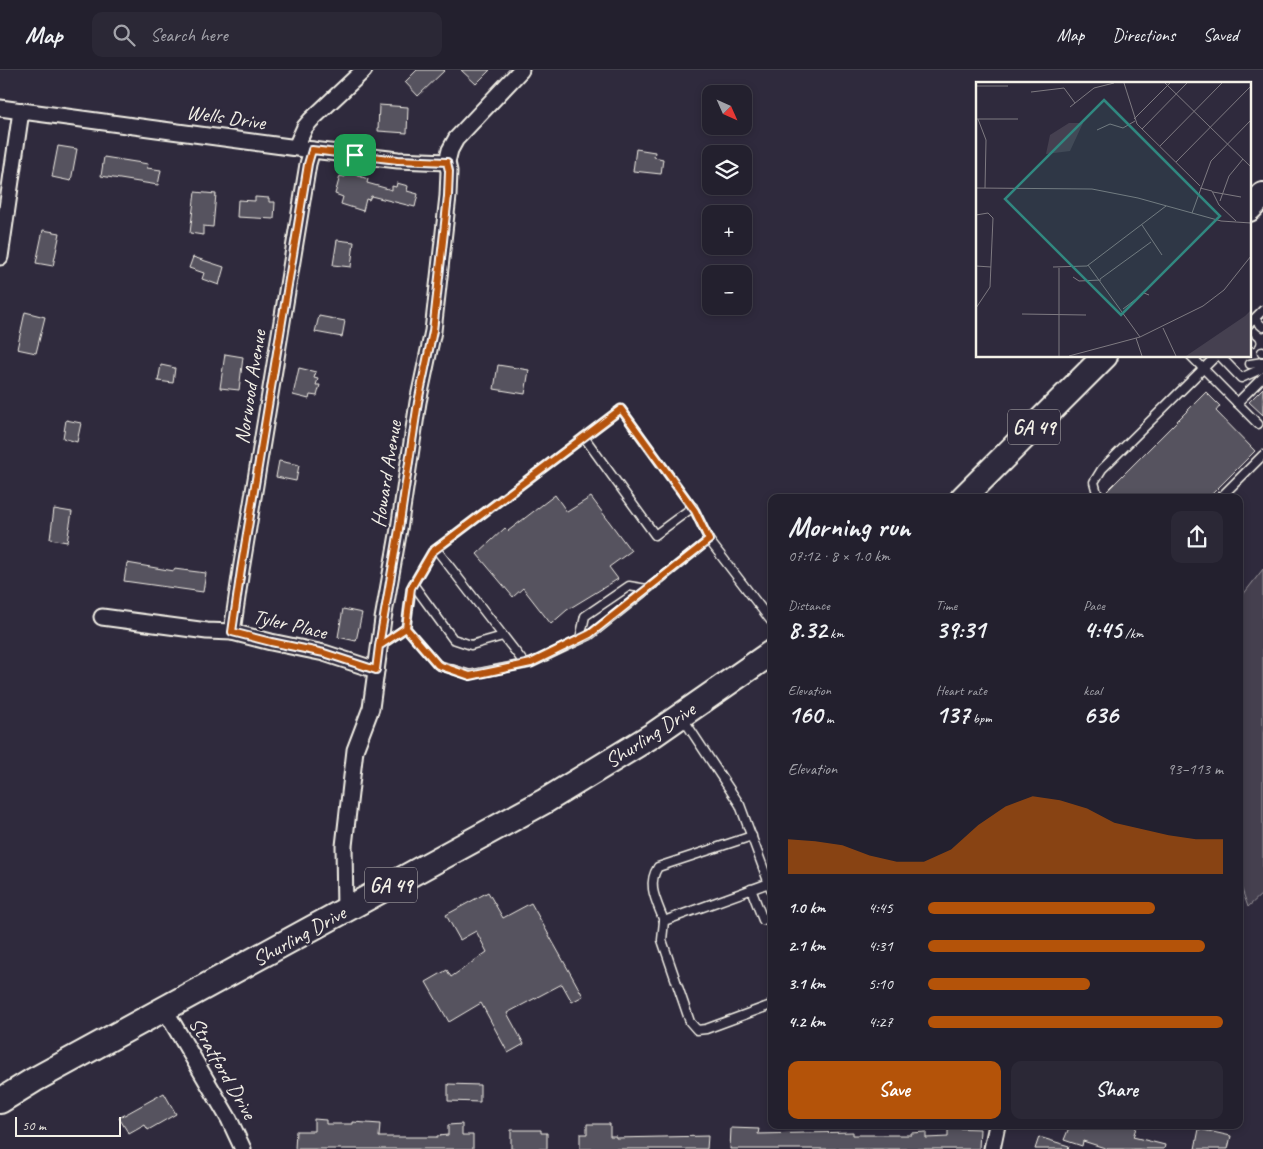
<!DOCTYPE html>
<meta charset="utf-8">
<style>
:root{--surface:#23202e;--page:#2b2836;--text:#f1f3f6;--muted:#a3a3aa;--line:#403e4a;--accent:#b45309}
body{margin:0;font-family:Caveat,sans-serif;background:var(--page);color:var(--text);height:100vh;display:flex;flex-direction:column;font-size:19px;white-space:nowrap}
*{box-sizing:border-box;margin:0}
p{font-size:16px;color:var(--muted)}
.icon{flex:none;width:28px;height:28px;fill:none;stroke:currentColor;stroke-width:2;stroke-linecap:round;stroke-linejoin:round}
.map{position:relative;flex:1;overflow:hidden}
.sheet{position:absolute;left:768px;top:424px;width:475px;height:635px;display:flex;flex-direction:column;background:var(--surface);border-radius:10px;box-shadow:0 2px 8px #0003,0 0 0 1px var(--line)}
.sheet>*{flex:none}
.needle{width:32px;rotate:135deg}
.fabs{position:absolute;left:702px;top:15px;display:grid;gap:10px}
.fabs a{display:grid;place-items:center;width:50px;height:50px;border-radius:10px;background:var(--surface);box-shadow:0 2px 8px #0003,0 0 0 1px var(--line);font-size:25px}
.scale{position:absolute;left:15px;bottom:12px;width:106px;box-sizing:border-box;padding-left:5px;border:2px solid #f4f1e8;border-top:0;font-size:14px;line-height:18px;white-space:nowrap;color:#f4f1e8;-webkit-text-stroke:4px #2f2a3d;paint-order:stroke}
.pin{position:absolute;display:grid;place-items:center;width:42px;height:42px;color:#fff;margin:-21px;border-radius:10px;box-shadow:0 2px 8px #0006}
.round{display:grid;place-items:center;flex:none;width:52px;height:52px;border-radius:10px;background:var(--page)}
.headline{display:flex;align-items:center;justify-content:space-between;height:85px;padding:0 20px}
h1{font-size:28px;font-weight:700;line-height:38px}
.metrics{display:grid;grid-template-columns:repeat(3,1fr);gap:8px;height:85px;padding:5px 20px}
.metrics div{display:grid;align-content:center}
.metrics b{font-size:25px;font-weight:700}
.metrics small{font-size:14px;font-weight:400}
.metrics p{font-size:14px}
.chart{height:140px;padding:10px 20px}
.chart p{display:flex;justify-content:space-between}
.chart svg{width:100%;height:90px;margin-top:5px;fill:var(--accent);opacity:.7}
.cta{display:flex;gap:10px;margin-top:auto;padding:10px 20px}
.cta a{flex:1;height:58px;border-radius:10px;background:var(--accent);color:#fff;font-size:20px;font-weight:700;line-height:58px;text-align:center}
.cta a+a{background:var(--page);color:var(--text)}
ul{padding:0 20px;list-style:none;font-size:16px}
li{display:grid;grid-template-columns:80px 60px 1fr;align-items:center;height:38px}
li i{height:12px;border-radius:6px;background:var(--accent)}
header{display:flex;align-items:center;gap:30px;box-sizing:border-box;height:70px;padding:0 25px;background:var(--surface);border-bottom:1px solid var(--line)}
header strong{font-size:24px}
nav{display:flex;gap:28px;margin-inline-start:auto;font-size:18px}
.search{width:350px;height:45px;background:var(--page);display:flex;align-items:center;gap:12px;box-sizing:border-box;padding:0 18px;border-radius:10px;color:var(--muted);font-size:19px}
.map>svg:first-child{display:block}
.green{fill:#454050;stroke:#9c989c}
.building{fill:#56525f;stroke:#f4f1e8}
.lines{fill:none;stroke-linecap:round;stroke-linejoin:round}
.service-casing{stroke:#f4f1e8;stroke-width:11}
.minor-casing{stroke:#f4f1e8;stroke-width:19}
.primary-casing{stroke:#f4f1e8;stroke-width:28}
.service{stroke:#2f2a3d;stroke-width:8}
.minor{stroke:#2f2a3d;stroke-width:15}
.primary{stroke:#2f2a3d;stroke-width:24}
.route-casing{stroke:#fff;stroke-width:10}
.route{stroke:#b45309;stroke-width:6}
.labels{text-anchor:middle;stroke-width:4.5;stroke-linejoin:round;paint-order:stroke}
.shield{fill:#2f2a3d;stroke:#b9b5b5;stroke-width:1}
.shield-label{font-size:20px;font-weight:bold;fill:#f4f1e8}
.street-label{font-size:21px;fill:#f4f1e8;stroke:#2f2a3d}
.inset-road{fill:none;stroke:#7e7a81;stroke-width:1}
.view{fill:#318880;fill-opacity:0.15;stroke:#318880;stroke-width:2.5}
.inset-edge{fill:none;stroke:#f4f1e8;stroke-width:2.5}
</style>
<header>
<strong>Map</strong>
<div class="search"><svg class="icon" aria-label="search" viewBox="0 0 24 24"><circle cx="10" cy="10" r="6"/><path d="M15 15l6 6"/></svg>Search here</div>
<nav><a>Map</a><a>Directions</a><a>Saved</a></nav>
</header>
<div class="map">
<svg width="1263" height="1079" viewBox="0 0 1263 1079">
<rect width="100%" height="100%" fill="#2f2a3d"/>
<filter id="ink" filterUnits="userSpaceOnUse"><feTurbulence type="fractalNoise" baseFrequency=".02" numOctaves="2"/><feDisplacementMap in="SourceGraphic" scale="10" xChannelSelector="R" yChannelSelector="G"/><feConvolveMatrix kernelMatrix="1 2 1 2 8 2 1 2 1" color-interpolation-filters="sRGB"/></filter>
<g filter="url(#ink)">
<!-- green -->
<path class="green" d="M 1263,499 L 1263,823 L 1248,837 L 1239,811 L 1239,530 Z"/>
<!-- building -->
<g class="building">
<path d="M 417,0 L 445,0 L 418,26 L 405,12 Z"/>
<path d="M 461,0 L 490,0 L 476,14 Z"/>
<path d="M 379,35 L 408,37 L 407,63 L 378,61 Z"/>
<path d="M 58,76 L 77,79 L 71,111 L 52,107 Z"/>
<path d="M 636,79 L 655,82 L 654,87 L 663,89 L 661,104 L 633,101 Z"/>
<path d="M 104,87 L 148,94 L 147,98 L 161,100 L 158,115 L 101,106 Z"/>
<path d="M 347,102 L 368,109 L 367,113 L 392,120 L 392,116 L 396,117 L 397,113 L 408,116 L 407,121 L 418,124 L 415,137 L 371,126 L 369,130 L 366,129 L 363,141 L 341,134 L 343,127 L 335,124 L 340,106 L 345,107 Z"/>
<path d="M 195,122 L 216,124 L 213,157 L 203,156 L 203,165 L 190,163 Z"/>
<path d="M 255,127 L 269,128 L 269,132 L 275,132 L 274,149 L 237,147 L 238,130 L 255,131 Z"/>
<path d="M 43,160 L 60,163 L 53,196 L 36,193 Z"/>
<path d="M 337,170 L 354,172 L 351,197 L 333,195 Z"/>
<path d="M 193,187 L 224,197 L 219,215 L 202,209 L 204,203 L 189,198 Z"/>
<path d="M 25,242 L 45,247 L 36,283 L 17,279 Z"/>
<path d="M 319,246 L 345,251 L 342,267 L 315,262 Z"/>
<path d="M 225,284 L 243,287 L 239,320 L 220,318 Z"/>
<path d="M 161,295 L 175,298 L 173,313 L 158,311 Z"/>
<path d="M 498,295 L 529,300 L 525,324 L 494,319 Z"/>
<path d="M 299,298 L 316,302 L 314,308 L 318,309 L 316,315 L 320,315 L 317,326 L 310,325 L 309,329 L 293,325 Z"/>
<path d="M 1263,318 L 1263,345 L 1249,332 Z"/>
<path d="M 1206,322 L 1220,336 L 1216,341 L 1255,381 L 1208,428 L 1113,428 L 1107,421 Z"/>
<path d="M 66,350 L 81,353 L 77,372 L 63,368 Z"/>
<path d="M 279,391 L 299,395 L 296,411 L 276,407 Z"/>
<path d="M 555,425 L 567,442 L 591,427 L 631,481 L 609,497 L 618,509 L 567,540 L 551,554 L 523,518 L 513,527 L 477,484 L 505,458 L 508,461 Z"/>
<path d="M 54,439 L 72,442 L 67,472 L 50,469 Z"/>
<path d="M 127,493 L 174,501 L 174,499 L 206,503 L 203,522 L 124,511 Z"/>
<path d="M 343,539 L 362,543 L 356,571 L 338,567 Z"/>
<path d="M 488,822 L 503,848 L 531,833 L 583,926 L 572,932 L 562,914 L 507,943 L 524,974 L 508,983 L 481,933 L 449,952 L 426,912 L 447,900 L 451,907 L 487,882 L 476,861 L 460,870 L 446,845 Z"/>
<path d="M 448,1014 L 480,1015 L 480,1032 L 448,1031 Z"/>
<path d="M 164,1023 L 176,1044 L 148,1060 L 145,1055 L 129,1064 L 119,1048 Z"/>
<path d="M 314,1049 L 326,1050 L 326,1054 L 353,1054 L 353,1052 L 380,1054 L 379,1067 L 437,1067 L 437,1066 L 448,1065 L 448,1055 L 462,1054 L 462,1065 L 473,1065 L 473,1079 L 295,1079 L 296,1061 L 314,1061 Z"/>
<path d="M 587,1054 L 610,1054 L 610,1066 L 616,1066 L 616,1068 L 708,1066 L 707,1079 L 580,1079 L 580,1064 L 587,1064 Z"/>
<path d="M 1070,1055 L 1084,1059 L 1086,1055 L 1137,1055 L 1133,1067 L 1165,1075 L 1164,1079 L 1108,1079 L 1083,1071 L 1082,1076 L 1064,1070 Z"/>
<path d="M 731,1058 L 759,1059 L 758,1064 L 853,1062 L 853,1065 L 911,1065 L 911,1063 L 926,1062 L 926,1068 L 948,1067 L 948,1058 L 980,1059 L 979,1079 L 730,1079 Z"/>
<path d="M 1199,1059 L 1231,1066 L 1228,1079 L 1195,1079 Z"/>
<path d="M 511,1060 L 541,1060 L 541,1063 L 547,1063 L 547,1079 L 511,1079 Z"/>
<path d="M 1039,1067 L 1069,1076 L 1068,1079 L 1035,1079 Z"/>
</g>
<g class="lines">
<defs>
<g id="service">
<path d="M 1254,249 L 1263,257"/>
<path d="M 1249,254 L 1263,240"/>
<path d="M 1249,270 L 1252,272"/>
<path d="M 1262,282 L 1263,282"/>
<path d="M 1191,286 L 1258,354"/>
<path d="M 1220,286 L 1241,308 L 1263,298"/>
<path d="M 1250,294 L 1263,292"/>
<path d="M 1237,333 L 1263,307"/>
<path d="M 584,367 L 655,465 L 693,437"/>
<path d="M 1101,428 L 1097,423 L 1094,412 L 1102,399 L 1216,286"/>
<path d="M 1220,428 L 1263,385"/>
<path d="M 709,470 L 590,565 L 531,593 L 470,605 L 438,595 L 406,558 L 411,518 L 432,482 L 621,339 L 695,441 L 709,470 L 771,551"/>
<path d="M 436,479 L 525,594"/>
<path d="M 413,514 L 453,569 L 471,575 L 503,566"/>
<path d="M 580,569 L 585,546 L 629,516 L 647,519"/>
<path d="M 381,575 L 406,558"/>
<path d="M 682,647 L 740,735 L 771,819"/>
<path d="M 769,813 L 664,851 L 662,870 L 690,952 L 697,960 L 706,959 L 771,935"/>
<path d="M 751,819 L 763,850"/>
<path d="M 664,851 C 657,832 646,815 658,797 L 752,766"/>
</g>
<g id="minor">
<path d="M 0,38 L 312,80 L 398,90 L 447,92"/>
<path d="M 296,77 L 305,57 L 311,50 L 364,0"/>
<path d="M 0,187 L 21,41"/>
<path d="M 102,547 L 207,561 L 232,562 L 271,572 L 324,583 L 376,600"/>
<path d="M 232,562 L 241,500 L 308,94 L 312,80"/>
<path d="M 345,840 L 344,776 L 355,680 L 371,638 L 383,549 L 399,459 L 418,332 L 433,261 L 448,126 L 449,101 L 447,92 L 450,80 L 456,69 L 521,0"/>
<path d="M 165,940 L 229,1049 L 243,1079"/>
<path d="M 992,1079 L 997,1055"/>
</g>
<g id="primary">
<path d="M 1249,139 L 1263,125"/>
<path d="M 963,428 L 1105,286"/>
<path d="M 0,1031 L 34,1010 L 545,731 L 653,665 L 771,583"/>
</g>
</defs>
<!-- service casing -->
<use href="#service" class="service-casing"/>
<!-- minor casing -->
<use href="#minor" class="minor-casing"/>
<!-- primary casing -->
<use href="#primary" class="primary-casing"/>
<!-- service -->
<use href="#service" class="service"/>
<!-- minor -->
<use href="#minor" class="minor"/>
<!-- primary -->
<use href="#primary" class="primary"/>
</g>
</g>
<g class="lines" filter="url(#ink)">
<defs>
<path id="route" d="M 355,85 L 398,90 L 447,92 L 449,101 L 448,126 L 433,261 L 418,332 L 399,459 L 379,576 L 406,558 L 438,595 L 470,606 L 531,593 L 590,564 L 709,470 L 695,441 L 621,339 L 432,482 L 411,518 L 406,558 L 379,576 L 376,600 L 324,583 L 271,572 L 232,562 L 241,500 L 308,94 L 312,80 L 355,85"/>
</defs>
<!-- route casing -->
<use href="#route" class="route-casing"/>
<!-- route -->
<use href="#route" class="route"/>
</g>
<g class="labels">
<!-- shield labels -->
<g class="shield">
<rect x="1008" y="339.5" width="52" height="35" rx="4"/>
<rect x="365" y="797.5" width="52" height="35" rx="4"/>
</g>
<g class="shield-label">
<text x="1034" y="364">GA 49</text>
<text x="391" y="822">GA 49</text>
</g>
<!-- street labels -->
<g class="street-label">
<text transform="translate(226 47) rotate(8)" y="7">Wells Drive</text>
<text transform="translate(250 317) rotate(-81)" y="7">Norwood Avenue</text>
<text transform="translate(386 404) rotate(-81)" y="7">Howard Avenue</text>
<text transform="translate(290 554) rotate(13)" y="7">Tyler Place</text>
<text transform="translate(650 665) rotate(-33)" y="7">Shurling Drive</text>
<text transform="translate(299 866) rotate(-29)" y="7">Shurling Drive</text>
<text transform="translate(223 998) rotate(60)" y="7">Stratford Drive</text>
</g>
</g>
<!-- overview -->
<g transform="translate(976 12)">
<rect width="275" height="275" fill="#2f2a3d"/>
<path d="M 93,41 L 107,41 L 94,69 L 70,72 L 74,53 ZM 275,228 L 275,274 L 210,274 L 269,234 Z" fill="#454050"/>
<path class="inset-road" d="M 148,1 L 161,42 L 224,104M 189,1 L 275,85M 0,4 L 32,4M 55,10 L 88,6 L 99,21M 94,25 L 118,6 L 138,1M 1,37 L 42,37M 2,37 L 10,58 L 9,106M 158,37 L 194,1M 166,47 L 211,1M 121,48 L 134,42 L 147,46 L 159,39M 184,64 L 246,1M 200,80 L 275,4M 0,106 L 116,107 L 162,116 L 245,139 L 275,141M 224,106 L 236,109 L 243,123 L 260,139M 237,110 L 265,115M 244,119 L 253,94 L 267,77M 216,131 L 235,79 L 275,38M 0,133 L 12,131 L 17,136 L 14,205 L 0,226M 166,143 L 186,173M 112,183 L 164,255M 0,184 L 15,185M 77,185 L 111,184 L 190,124M 83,186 L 83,274M 97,195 L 103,199 L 125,198M 124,197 L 175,160M 147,227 L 168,211 L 173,213M 46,232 L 110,233M 187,246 L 200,274M 160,256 L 166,274M 93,274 L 164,255 L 227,224 L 248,208 L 275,174"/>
<path class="view" d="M 128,18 L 244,134 L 145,233 L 29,117 Z"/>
<rect width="275" height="275" class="inset-edge"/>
</g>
</svg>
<div class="fabs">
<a><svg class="needle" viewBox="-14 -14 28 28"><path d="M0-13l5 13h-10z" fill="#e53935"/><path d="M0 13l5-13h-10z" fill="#a3a3aa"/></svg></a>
<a><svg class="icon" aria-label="layers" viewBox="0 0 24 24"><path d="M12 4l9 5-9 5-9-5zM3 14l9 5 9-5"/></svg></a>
<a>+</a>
<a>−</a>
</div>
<div class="scale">50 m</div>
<div class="pin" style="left:355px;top:85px;background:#1e9e55"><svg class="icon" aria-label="arrive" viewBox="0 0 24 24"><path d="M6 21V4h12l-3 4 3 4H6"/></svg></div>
<section class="sheet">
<div class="headline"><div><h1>Morning run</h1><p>07:12 · 8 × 1.0 km</p></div><a class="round"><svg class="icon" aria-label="share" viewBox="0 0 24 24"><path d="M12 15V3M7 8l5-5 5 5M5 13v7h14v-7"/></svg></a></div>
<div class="metrics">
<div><p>Distance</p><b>8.32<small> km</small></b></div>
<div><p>Time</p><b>39:31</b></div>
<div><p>Pace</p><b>4:45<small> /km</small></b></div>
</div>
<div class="metrics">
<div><p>Elevation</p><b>160<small> m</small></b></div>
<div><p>Heart rate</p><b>137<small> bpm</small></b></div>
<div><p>kcal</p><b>636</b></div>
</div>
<div class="chart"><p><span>Elevation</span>93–113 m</p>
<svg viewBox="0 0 160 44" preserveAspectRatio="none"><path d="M0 44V27L10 28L20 30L30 35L40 38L50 38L60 32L70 20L80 11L90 6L100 8L110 12L120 19L130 22L140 25L150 27L160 27V44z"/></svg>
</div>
<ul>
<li><b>1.0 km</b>4:45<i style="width:77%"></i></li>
<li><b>2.1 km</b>4:31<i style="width:94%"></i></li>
<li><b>3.1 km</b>5:10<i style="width:55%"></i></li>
<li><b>4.2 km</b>4:27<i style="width:100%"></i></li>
</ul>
<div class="cta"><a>Save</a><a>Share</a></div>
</section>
</div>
